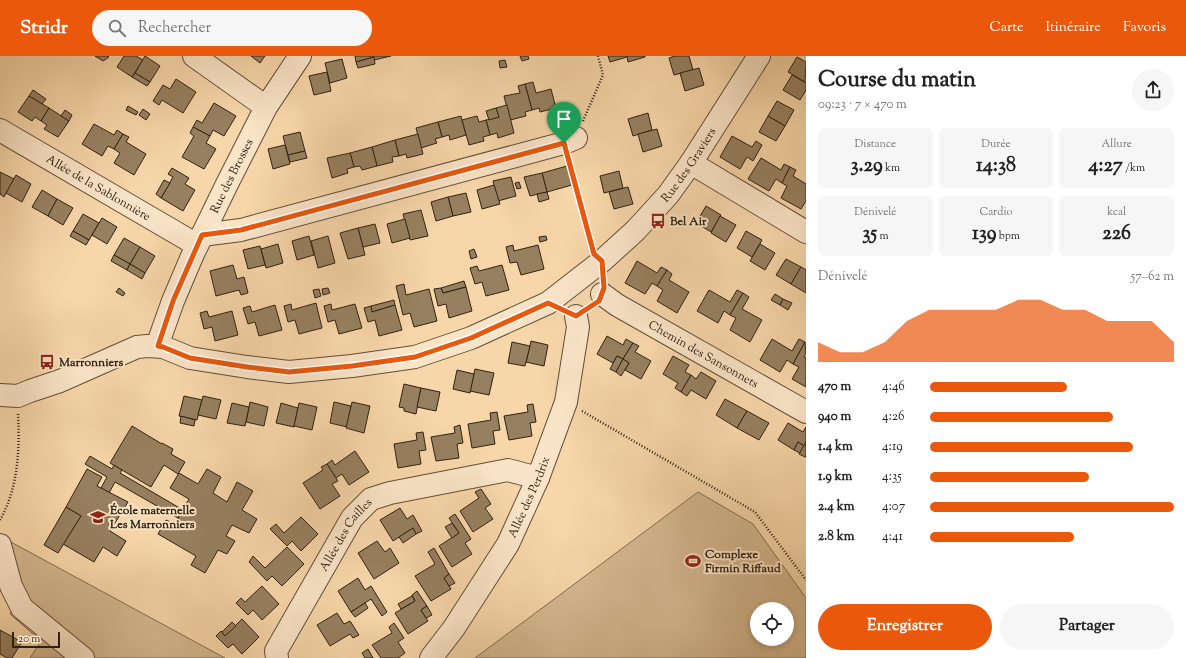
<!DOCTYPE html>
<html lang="fr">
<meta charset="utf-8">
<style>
:root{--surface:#fff;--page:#f6f6f6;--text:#222;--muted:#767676;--accent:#ea580c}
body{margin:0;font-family:"Sorts Mill Goudy",serif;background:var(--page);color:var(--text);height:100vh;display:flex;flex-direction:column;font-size:15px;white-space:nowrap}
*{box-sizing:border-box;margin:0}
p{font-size:13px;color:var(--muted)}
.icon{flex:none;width:22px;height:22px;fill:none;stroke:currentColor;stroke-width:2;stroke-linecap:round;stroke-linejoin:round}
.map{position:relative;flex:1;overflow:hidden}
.details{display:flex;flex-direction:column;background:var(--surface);width:380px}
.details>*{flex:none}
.tools{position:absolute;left:750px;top:546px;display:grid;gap:8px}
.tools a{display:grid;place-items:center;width:44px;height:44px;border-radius:50%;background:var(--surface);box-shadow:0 2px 6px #0003;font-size:20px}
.scale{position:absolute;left:12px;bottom:10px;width:48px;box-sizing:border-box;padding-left:4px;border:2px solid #2f2211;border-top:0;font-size:11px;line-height:14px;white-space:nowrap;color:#2f2211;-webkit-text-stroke:3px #fae4c7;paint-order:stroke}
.pin{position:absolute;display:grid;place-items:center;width:34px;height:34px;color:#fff;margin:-41px -17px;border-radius:50% 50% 50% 0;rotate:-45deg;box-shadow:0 0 4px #0007}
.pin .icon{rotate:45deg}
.round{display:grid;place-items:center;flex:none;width:42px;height:42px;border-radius:21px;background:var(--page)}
.overview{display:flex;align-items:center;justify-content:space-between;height:68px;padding:0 12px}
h1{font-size:22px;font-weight:700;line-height:30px}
.metrics{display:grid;grid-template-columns:repeat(3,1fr);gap:6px;height:68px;padding:4px 12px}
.metrics div{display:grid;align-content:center;border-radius:6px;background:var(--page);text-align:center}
.metrics b{font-size:20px;font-weight:700}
.metrics small{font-size:11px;font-weight:400}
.metrics p{font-size:11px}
.chart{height:112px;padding:8px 12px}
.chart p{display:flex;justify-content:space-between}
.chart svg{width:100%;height:72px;margin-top:4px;fill:var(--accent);opacity:.7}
.primary-button{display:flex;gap:8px;margin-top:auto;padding:8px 12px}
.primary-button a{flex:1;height:46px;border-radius:24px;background:var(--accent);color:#fff;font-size:16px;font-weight:700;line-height:46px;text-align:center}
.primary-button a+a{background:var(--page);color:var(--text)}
ul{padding:0 12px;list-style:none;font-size:13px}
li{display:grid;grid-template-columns:64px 48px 1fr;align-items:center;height:30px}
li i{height:10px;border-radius:5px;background:var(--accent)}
header{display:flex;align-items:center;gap:24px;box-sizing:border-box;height:56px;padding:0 20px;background:var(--accent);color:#fff}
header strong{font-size:19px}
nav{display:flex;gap:22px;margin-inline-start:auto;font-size:14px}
.search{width:280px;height:36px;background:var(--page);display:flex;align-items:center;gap:10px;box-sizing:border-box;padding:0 14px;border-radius:22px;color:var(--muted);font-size:15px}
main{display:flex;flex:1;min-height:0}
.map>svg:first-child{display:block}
.pitch{fill:#d5b78f;stroke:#826c50;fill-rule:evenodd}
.building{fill:#978060;stroke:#2f2211}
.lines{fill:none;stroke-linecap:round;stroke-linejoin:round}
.minor-casing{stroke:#614f37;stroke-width:24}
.path{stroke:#2f2211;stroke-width:2.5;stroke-dasharray:1 2;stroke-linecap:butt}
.minor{stroke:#fae4c7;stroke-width:22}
.route-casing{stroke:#fff;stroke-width:8}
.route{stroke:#ea580c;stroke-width:5}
.labels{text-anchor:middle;stroke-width:4;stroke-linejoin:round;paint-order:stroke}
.street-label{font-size:12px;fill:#2f2211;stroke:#fae4c7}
.poi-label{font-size:12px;font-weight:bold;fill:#2f2211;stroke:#fae4c7;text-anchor:start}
</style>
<header>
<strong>Stridr</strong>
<div class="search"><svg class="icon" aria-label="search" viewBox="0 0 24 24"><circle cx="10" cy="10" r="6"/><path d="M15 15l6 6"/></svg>Rechercher</div>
<nav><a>Carte</a><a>Itinéraire</a><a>Favoris</a></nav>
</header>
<main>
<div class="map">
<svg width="806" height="602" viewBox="0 0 806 602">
<rect width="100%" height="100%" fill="#f7d6a9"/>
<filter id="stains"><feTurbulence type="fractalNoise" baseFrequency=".005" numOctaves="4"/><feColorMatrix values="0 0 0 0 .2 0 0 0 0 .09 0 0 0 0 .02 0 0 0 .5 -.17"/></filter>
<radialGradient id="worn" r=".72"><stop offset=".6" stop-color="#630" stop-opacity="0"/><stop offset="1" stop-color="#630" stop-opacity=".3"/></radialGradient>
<!-- pitch -->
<g class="pitch">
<path d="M 698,436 L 753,468 L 806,542 L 806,602 L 475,602 ZM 757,553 L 787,553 L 787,583 L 757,583 Z"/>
<path d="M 9,485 L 225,602 L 30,602 L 41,585 L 10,558 L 15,549 Z"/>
</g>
<!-- building -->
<g class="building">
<path d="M 95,0 L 108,0 L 109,1 L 103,5 Z"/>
<path d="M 124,0 L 136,0 L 143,4 L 132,21 L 117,11 Z"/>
<path d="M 145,0 L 160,10 L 150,26 L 135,17 Z"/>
<path d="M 251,0 L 265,0 L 260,7 Z"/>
<path d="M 355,0 L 373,0 L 374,1 L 356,6 Z"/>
<path d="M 373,0 L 391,0 L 374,4 Z"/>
<path d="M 520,0 L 528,0 L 529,3 L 522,5 Z"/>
<path d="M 608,0 L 627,0 L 627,1 L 610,6 Z"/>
<path d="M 627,0 L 645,0 L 645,1 L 628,6 Z"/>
<path d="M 675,0 L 689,0 L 693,14 L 674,19 L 669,2 Z"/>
<path d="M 374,1 L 375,8 L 358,12 L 356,6 Z"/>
<path d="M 797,1 L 806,6 L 805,26 L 788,16 Z"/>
<path d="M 342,3 L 347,22 L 330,27 L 325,7 Z"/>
<path d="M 505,4 L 507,11 L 500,12 L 499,5 Z"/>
<path d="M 699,12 L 704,29 L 685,35 L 680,17 Z"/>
<path d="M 327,16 L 331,35 L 314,39 L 309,20 Z"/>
<path d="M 135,17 L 150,26 L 147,30 L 132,21 Z"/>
<path d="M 792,19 L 806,27 L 806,34 L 800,44 L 783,34 Z"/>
<path d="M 176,23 L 196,36 L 183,57 L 162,44 L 159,49 L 153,45 L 163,29 L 170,33 Z"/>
<path d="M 533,26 L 536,37 L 551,33 L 556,52 L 540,56 L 539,52 L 532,54 L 525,28 Z"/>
<path d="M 525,28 L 532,54 L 525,56 L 526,60 L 510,64 L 504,40 L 520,37 L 518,30 Z"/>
<path d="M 33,34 L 46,43 L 42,48 L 29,40 Z"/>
<path d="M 29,40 L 49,52 L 41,65 L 35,61 L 32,65 L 18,56 Z"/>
<path d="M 777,45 L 794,54 L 785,70 L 768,60 Z"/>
<path d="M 214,47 L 236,60 L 224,80 L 213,74 L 210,80 L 193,71 L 197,64 L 202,67 Z"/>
<path d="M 507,49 L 514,77 L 498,82 L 497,77 L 490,79 L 486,64 L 499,61 L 496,52 Z"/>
<path d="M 128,50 L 138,56 L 136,59 L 126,54 Z"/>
<path d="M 49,52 L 69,65 L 58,81 L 44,73 L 47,69 L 41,65 Z"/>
<path d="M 496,52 L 499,61 L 489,64 L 486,55 Z"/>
<path d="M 143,53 L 150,58 L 146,64 L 139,59 Z"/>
<path d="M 65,54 L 72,59 L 69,65 L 61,60 Z"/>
<path d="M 648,57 L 652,74 L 633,80 L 628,63 Z"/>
<path d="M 461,60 L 466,79 L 450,84 L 449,79 L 442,81 L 438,66 Z"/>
<path d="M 477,60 L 479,66 L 486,64 L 490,79 L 483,81 L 484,85 L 469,89 L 462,64 Z"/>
<path d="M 768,60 L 785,70 L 776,85 L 759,76 Z"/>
<path d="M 438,66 L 442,81 L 435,83 L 437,87 L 421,92 L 416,72 Z"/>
<path d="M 94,68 L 114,79 L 117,74 L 123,78 L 114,93 L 108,90 L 102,100 L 82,88 Z"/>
<path d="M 193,71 L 210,80 L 206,87 L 216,93 L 204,113 L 182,101 L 194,80 L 190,77 Z"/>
<path d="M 657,73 L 662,90 L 643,96 L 638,78 Z"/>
<path d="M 300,76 L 305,95 L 288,99 L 283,80 Z"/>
<path d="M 123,78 L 129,81 L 126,86 L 146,98 L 134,119 L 114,107 L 120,97 L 114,93 Z"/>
<path d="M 418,78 L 423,98 L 407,102 L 406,98 L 399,100 L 395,84 Z"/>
<path d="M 732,80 L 752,91 L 756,85 L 762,89 L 753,105 L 747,101 L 740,113 L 720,101 Z"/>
<path d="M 395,84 L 399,100 L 392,101 L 393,106 L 377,110 L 372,91 Z"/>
<path d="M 285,89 L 290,108 L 273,113 L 268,93 Z"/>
<path d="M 372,91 L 377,110 L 362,114 L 360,110 L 354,111 L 350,97 Z"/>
<path d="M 305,95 L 307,102 L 290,106 L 288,99 Z"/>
<path d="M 350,97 L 354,111 L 347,113 L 348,117 L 332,122 L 327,102 Z"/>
<path d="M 761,102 L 781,114 L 784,108 L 790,111 L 782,127 L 776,123 L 769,135 L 748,123 Z"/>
<path d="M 567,110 L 572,129 L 547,136 L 542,117 Z"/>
<path d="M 790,111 L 796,114 L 793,120 L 806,128 L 806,145 L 801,153 L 781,142 L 787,130 L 782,127 Z"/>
<path d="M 172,112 L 189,122 L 185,128 L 195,134 L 183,155 L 161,142 L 173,121 L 168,118 Z"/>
<path d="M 619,115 L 623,132 L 604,137 L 600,120 Z"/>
<path d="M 0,116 L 14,123 L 4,141 L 0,138 Z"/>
<path d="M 542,117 L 547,136 L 530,140 L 524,121 Z"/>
<path d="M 16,119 L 31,128 L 22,146 L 6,137 Z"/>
<path d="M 511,121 L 516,140 L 498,145 L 493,125 Z"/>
<path d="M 164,124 L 170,127 L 161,142 L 156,138 Z"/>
<path d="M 519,126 L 521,132 L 517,133 L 515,127 Z"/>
<path d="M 494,129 L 500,148 L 482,153 L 477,134 Z"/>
<path d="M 628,131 L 633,148 L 614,153 L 609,136 Z"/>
<path d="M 42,134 L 57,143 L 48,160 L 32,151 Z"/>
<path d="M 547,136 L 549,143 L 539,146 L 537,138 Z"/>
<path d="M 466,137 L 471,156 L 453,160 L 448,141 Z"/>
<path d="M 448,141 L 453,160 L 436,165 L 431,146 Z"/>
<path d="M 57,143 L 73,152 L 63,169 L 48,160 Z"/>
<path d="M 706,150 L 721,159 L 711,176 L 696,167 Z"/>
<path d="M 421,154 L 428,180 L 410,184 L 403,158 Z"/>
<path d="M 83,158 L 99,167 L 89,184 L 73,175 Z"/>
<path d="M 720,160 L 736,169 L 726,186 L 711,177 Z"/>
<path d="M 102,162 L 117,171 L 107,188 L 92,179 Z"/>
<path d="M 405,163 L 410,182 L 392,187 L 387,168 Z"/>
<path d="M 375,168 L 380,187 L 363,191 L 358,172 Z"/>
<path d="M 358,172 L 365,199 L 348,203 L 340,177 Z"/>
<path d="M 73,175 L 89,184 L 86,189 L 70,180 Z"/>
<path d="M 746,175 L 762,184 L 752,201 L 737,192 Z"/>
<path d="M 309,180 L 314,199 L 297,204 L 292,185 Z"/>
<path d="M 328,180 L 335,207 L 318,212 L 311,185 Z"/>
<path d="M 546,180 L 547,184 L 540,186 L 539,181 Z"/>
<path d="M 124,182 L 140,191 L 130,208 L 114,199 Z"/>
<path d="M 278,188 L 283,207 L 266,212 L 261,193 Z"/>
<path d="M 760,188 L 775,197 L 765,214 L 750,205 Z"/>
<path d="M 513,189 L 514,195 L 538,189 L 544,213 L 521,219 L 517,206 L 510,207 L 506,191 Z"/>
<path d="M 260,190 L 265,209 L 248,213 L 243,194 Z"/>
<path d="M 140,191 L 155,200 L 145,217 L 130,208 Z"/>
<path d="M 474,193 L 477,201 L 471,203 L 469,195 Z"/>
<path d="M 114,199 L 130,208 L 127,214 L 111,205 Z"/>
<path d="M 786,203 L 801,211 L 791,228 L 776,219 Z"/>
<path d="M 637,205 L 657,217 L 661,211 L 667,214 L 657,230 L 652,227 L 645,238 L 625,227 Z"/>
<path d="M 130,208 L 145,217 L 142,223 L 127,214 Z"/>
<path d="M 233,209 L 237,223 L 244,221 L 248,237 L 241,239 L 239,234 L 216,240 L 210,215 Z"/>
<path d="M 502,209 L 509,234 L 486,240 L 482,226 L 475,228 L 470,212 L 477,210 L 479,215 Z"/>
<path d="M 801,211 L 806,214 L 806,237 L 791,228 Z"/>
<path d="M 667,214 L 672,218 L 669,224 L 689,236 L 677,257 L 657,245 L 663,234 L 657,230 Z"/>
<path d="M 464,225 L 466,231 L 443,237 L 441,232 Z"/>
<path d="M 404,228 L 406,239 L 429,233 L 437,265 L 414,271 L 410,257 L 403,259 L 396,230 Z"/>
<path d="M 466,231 L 472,255 L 449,262 L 446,248 L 438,250 L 434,233 L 441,232 L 443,237 Z"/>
<path d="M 119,232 L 125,237 L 123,240 L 116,236 Z"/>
<path d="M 328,232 L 330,237 L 323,239 L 322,233 Z"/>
<path d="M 319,233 L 321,240 L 315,242 L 313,234 Z"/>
<path d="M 709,234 L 730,246 L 737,234 L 743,237 L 730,259 L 724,255 L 718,267 L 697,255 Z"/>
<path d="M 743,237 L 749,241 L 742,253 L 762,264 L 750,286 L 730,274 L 736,262 L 730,259 Z"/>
<path d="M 775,238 L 783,243 L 780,249 L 771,244 Z"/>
<path d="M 783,243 L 792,247 L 788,254 L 780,249 Z"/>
<path d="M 394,244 L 395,249 L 372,256 L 371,250 Z"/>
<path d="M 316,247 L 322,272 L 299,278 L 295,264 L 288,266 L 284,250 L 291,248 L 292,254 Z"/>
<path d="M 331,248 L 332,254 L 355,248 L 362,272 L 339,278 L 335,264 L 328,266 L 324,250 Z"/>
<path d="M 275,249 L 282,274 L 259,280 L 255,266 L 248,268 L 243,252 L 250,250 L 252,256 Z"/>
<path d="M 395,249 L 402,274 L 379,280 L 375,264 L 368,266 L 364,252 L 371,250 L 372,256 Z"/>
<path d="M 207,255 L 209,261 L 232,255 L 238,279 L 215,285 L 212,271 L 204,273 L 200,257 Z"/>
<path d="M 607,280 L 623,289 L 626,283 L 633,287 L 623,303 L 617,300 L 613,307 L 597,298 Z"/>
<path d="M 772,283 L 792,295 L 799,283 L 805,286 L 793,308 L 787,304 L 780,316 L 760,304 Z"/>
<path d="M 531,285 L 548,289 L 544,310 L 526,306 Z"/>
<path d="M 512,286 L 530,290 L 525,310 L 508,307 Z"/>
<path d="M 805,286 L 806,298 L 804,301 L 806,302 L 806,331 L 792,323 L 799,311 L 793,308 Z"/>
<path d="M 633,287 L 639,290 L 635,296 L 651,305 L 641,323 L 625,314 L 629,307 L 623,303 Z"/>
<path d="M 617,300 L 623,303 L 616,316 L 610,313 Z"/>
<path d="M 673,300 L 689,309 L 685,316 L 691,319 L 681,336 L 675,332 L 678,327 L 663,318 Z"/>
<path d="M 623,303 L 629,307 L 621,320 L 616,316 Z"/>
<path d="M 475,313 L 494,317 L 489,339 L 470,335 Z"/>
<path d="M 457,314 L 474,318 L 470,337 L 453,333 Z"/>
<path d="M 701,316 L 716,325 L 706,343 L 691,334 L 687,340 L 681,336 L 691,319 L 696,323 Z"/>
<path d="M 404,328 L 421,332 L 416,358 L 404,355 L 404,352 L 399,351 Z"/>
<path d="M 421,332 L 440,336 L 436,355 L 417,351 Z"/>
<path d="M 184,340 L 202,344 L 197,364 L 179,360 Z"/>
<path d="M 203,340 L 221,344 L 216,363 L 198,359 Z"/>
<path d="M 725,343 L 747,355 L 737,372 L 716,359 Z"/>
<path d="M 250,346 L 268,351 L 264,370 L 246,366 Z"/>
<path d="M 334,346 L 351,350 L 347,371 L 330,367 Z"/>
<path d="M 352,346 L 370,350 L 364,377 L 346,372 Z"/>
<path d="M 232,347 L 249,351 L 245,370 L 227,367 Z"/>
<path d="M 281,347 L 298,352 L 294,371 L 276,367 Z"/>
<path d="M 299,347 L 317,351 L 312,374 L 294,370 Z"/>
<path d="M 533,348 L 536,366 L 530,367 L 532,380 L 509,384 L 504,360 L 528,356 L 527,349 Z"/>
<path d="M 747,355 L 769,367 L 759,384 L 737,372 Z"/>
<path d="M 497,356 L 500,374 L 493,375 L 495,388 L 472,392 L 468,368 L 491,364 L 490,357 Z"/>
<path d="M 181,360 L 195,364 L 194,370 L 180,367 Z"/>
<path d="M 788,367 L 803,376 L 806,371 L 806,386 L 804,390 L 798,386 L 794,394 L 778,384 Z"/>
<path d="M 460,369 L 463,387 L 457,388 L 459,402 L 436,405 L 431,381 L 455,377 L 454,371 Z"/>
<path d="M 132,370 L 162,388 L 162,387 L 173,393 L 171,398 L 185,406 L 178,418 L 164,409 L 151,431 L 110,407 Z"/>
<path d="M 423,376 L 426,394 L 419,395 L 421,408 L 398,412 L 394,388 L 417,384 L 416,377 Z"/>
<path d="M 798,386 L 804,390 L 800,397 L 794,394 Z"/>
<path d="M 806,386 L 806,401 L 805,401 L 799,398 Z"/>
<path d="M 355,395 L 369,416 L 349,429 L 342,418 L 336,422 L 327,408 L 332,404 L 335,409 Z"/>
<path d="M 90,400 L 112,413 L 114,409 L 122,414 L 120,417 L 183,454 L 178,462 L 115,426 L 109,437 L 101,432 L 107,421 L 85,408 Z"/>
<path d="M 327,408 L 338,425 L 332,428 L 340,440 L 320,453 L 303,427 L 323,414 L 321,411 Z"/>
<path d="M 87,413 L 102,421 L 97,430 L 128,446 L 110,475 L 126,485 L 117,500 L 103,491 L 94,506 L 63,488 L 81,460 L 66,451 Z"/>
<path d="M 207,413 L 221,421 L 213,437 L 227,446 L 237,426 L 253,435 L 242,454 L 257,463 L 249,477 L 232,469 L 226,480 L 235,485 L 227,498 L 218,494 L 205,517 L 191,509 L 196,500 L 158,478 L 166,464 L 175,468 L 189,443 L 170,432 L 179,417 L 198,428 Z"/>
<path d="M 481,433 L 491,448 L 485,452 L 493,463 L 473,476 L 460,455 L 479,442 L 475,436 Z"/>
<path d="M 66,451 L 81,460 L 58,497 L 44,489 Z"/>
<path d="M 400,452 L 407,463 L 413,459 L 422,475 L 416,478 L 413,472 L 393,485 L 380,464 Z"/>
<path d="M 455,458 L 471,483 L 465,487 L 472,498 L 452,511 L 439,490 L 459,477 L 449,462 Z"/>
<path d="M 301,461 L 318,478 L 301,495 L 292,485 L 287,490 L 270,473 L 276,468 L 284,477 Z"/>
<path d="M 452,467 L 459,477 L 452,482 L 445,471 Z"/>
<path d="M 413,472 L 416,478 L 403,487 L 399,481 Z"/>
<path d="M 377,485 L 385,496 L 390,492 L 399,507 L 374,523 L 358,497 Z"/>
<path d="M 287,491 L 304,508 L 282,530 L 272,520 L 267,525 L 249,506 L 253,500 L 265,512 Z"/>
<path d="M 434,492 L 449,518 L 444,522 L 451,533 L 431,545 L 415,520 L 435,508 L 428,496 Z"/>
<path d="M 449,518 L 455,527 L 449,530 L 444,522 Z"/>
<path d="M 358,522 L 365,534 L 371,530 L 387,556 L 382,560 L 371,543 L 351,556 L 338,535 Z"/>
<path d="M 262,530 L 279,548 L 262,564 L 253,554 L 248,559 L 236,547 L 241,542 L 245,546 Z"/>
<path d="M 417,535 L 427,550 L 421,554 L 428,565 L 408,578 L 395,557 L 415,545 L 412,539 Z"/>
<path d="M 412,540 L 415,545 L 401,553 L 398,548 Z"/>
<path d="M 365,547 L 368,552 L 355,561 L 351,556 Z"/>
<path d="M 427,550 L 432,559 L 426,562 L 421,554 Z"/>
<path d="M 337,557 L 344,568 L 350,565 L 359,579 L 353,582 L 350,578 L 330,590 L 317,569 Z"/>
<path d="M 242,563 L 259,581 L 242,598 L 233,588 L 228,592 L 216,580 L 221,575 L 225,580 Z"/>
<path d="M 232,566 L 236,570 L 225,580 L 222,576 Z"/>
<path d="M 394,567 L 404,582 L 398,586 L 405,597 L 398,602 L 381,602 L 372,589 L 392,577 L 389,571 Z"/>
<path d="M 0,574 L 22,586 L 12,602 L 7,602 L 0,598 Z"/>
<path d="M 368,593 L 373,602 L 365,602 L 362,597 Z"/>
</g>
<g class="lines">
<defs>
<g id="minor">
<path d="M 194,0 L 266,51"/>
<path id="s1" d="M 0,74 L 197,189"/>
<path d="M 691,107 L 806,176"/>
<path d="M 202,179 L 241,174 L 564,87 L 576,82"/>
<path id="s2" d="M 602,238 L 617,249 L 806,356"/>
<path id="s3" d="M 157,290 L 173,245 L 193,198 L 227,128 L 266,51 L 300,0"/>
<path id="s4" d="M 0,339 L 18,340 L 30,335 L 60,325 L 137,291 L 147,290 L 163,291 L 190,302 L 247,311 L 289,316 L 352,310 L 415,301 L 471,282 L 548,247 L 602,205 L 635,175 L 668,139 L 691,107 L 759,0"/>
<path d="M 0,489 L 11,530 L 22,552 L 83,602"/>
<path id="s5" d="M 277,602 L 276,595 L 352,462 L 371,443 L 390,437 L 508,414 L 538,422"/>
<path id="s6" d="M 431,602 L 454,572 L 508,488 L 538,422 L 566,346 L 578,271 L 576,260"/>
</g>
</defs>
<!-- minor casing -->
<use href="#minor" class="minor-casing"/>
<!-- path -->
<g class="path">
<path d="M 583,65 L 603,19 L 598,0"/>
<path d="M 569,105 L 591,189"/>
<path d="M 582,355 L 755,456 L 806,524"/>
<path d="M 0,464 C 18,433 20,393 18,358"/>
</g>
<!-- minor -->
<use href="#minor" class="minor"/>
</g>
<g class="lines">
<defs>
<path id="route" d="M 564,87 L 594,198 L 602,205 L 604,232 L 599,245 L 576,260 L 548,247 L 471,282 L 415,301 L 352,310 L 289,316 L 247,311 L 190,302 L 163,291 L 158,290 L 173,245 L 202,179 L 241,174 Z"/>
</defs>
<!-- route casing -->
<use href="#route" class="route-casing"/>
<!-- route -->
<use href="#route" class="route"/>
</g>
<!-- icons -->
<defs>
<symbol id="bus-bare" viewBox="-9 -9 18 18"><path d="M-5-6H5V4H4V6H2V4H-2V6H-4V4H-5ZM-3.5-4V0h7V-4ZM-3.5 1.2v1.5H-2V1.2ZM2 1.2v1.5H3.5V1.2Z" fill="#8f2418" stroke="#fae4c7" stroke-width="2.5" paint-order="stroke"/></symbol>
<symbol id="school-bare" viewBox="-9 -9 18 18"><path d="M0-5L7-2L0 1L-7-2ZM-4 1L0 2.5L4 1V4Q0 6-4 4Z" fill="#8f2418" stroke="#fae4c7" stroke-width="2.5" paint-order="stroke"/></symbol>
<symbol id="stadium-bare" viewBox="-9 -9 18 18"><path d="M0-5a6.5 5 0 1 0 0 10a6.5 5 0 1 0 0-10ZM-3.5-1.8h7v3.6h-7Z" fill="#8f2418" stroke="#fae4c7" stroke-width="2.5" paint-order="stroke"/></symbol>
</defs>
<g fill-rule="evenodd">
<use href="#bus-bare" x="647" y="154" width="22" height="22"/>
<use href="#bus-bare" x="36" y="295" width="22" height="22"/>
<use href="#school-bare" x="87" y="450" width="22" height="22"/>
<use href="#stadium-bare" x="682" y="494" width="22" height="22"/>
</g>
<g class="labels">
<!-- street labels -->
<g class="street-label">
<text dy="4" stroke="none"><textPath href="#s4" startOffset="771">Rue des Graviers</textPath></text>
<text dy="4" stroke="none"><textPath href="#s3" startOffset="186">Rue des Brosses</textPath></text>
<text dy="4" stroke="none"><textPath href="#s1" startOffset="114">Allée de la Sablonnière</textPath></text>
<text dy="4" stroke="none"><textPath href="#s2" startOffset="118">Chemin des Sansonnets</textPath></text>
<text dy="4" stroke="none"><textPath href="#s6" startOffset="189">Allée des Perdrix</textPath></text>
<text dy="4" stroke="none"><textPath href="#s5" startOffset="143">Allée des Cailles</textPath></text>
</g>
<!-- poi labels -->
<g class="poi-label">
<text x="670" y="169">Bel Air</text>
<text x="59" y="310">Marronniers</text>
<text x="110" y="458">École maternelle<tspan x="110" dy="14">Les Marronniers</tspan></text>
<text x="705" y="502">Complexe<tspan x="705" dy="14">Firmin Riffaud</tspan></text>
</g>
</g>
<rect width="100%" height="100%" filter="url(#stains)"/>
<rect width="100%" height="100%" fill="url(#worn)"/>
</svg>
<div class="tools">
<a><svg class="icon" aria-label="locate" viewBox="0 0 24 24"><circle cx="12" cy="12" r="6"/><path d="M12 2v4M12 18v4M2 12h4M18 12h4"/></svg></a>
</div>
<div class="scale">20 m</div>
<div class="pin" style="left:564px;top:87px;background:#1e9e55"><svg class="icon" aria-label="arrive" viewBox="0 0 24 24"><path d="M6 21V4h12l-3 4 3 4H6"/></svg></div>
</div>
<section class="details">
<div class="overview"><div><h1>Course du matin</h1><p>09:23 · 7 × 470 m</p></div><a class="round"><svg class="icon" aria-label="share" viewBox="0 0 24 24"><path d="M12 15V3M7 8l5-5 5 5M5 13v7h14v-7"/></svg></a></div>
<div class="metrics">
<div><p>Distance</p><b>3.29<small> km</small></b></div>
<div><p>Durée</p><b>14:38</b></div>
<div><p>Allure</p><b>4:27<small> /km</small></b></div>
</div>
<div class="metrics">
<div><p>Dénivelé</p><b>35<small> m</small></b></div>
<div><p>Cardio</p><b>139<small> bpm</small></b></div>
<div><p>kcal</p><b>226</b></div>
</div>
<div class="chart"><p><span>Dénivelé</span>57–62 m</p>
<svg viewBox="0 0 160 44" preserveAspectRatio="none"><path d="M0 44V32L10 38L20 38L30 32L40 19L50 12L60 12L70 12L80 12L90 6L100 6L110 12L120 12L130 19L140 19L150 19L160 32V44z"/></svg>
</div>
<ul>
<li><b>470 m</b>4:46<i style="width:56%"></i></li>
<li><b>940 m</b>4:26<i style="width:75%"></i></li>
<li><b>1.4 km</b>4:19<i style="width:83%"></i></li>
<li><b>1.9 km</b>4:35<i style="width:65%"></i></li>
<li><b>2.4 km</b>4:07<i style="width:100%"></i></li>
<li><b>2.8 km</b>4:41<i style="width:59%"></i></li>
</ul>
<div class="primary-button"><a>Enregistrer</a><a>Partager</a></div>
</section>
</main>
